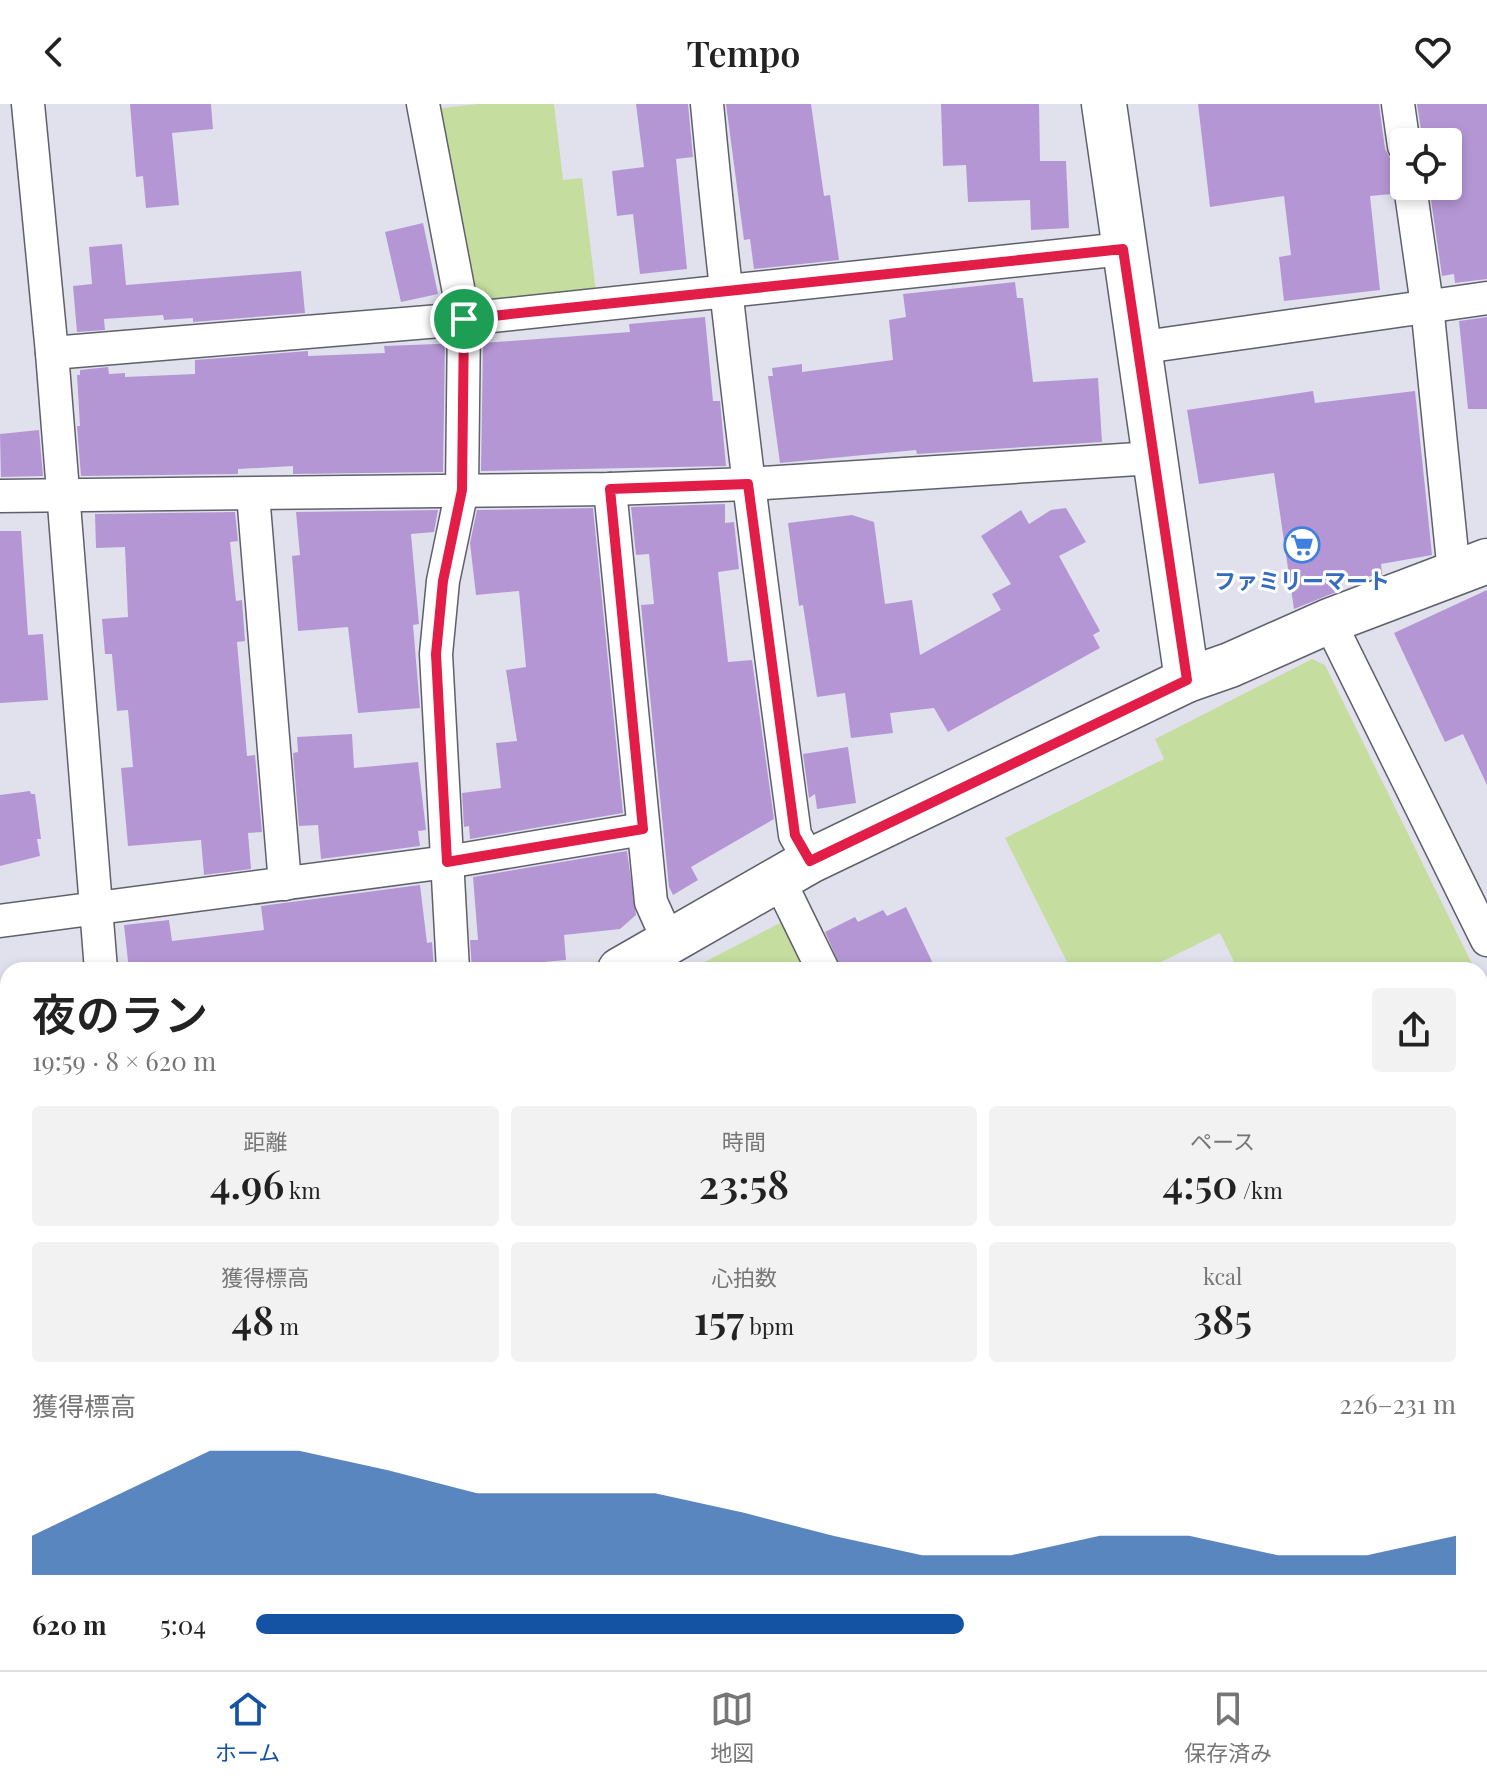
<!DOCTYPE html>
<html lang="ja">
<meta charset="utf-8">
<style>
:root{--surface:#fff;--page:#f2f2f2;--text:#222;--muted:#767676;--line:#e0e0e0;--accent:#1453a4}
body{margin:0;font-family:"Playfair Display","Noto Sans JP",serif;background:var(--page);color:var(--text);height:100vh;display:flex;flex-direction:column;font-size:30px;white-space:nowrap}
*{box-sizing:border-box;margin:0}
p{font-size:26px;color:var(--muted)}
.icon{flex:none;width:44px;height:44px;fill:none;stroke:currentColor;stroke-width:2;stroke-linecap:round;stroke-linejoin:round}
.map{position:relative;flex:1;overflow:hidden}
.panel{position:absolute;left:0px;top:858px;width:1488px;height:708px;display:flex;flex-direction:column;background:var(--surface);border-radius:24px 24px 0 0;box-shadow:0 4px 12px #0003}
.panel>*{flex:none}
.controls{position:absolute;left:1390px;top:24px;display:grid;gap:16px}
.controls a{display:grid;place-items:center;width:72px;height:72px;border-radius:8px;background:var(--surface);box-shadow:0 4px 12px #0003;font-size:40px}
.pin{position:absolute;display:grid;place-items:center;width:68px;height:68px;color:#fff;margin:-34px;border:4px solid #fff;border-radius:50%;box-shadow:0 2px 8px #0007}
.round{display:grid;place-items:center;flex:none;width:84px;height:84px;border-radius:8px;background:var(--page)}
.overview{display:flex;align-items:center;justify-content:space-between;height:136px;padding:0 32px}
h1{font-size:44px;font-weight:600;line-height:60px}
.stats{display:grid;grid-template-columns:repeat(3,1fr);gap:12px;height:136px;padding:8px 32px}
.stats div{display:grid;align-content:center;border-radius:8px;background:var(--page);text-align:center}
.stats b{font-size:40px;font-weight:600}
.stats small{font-size:22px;font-weight:400}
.stats p{font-size:22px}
.chart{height:224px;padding:16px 32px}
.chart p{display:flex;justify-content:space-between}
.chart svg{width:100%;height:144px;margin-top:8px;fill:var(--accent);opacity:.7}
ul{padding:0 32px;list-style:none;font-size:26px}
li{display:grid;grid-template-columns:128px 96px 1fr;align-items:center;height:60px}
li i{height:20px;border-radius:10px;background:var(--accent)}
header{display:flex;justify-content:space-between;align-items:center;height:104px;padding:0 32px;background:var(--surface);font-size:36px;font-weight:600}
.menu{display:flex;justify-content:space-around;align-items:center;height:112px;border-top:2px solid var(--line);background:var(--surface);font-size:22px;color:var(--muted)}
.menu a{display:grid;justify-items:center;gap:4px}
.menu .active{color:var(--accent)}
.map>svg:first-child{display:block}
.green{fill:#c5dd9f}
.water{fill:#66b9dd}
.building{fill:#b596d5}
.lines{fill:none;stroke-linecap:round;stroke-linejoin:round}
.street-casing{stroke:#60606b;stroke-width:35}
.secondary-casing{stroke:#60606b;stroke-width:47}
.street{stroke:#fff;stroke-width:32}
.secondary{stroke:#fff;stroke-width:44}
.route-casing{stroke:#fff;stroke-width:16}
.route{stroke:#e11d48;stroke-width:10}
.labels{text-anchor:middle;stroke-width:6;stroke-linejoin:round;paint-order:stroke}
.shop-label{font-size:22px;font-weight:bold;fill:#366cbe;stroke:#fff}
</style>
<header><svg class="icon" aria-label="back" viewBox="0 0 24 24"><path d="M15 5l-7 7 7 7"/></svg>Tempo<svg class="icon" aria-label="heart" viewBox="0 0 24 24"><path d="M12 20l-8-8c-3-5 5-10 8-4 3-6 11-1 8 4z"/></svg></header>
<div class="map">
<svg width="1487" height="1566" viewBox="0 0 1487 1566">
<rect width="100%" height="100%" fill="#e1e1ed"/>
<!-- green -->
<g class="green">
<path d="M 477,0 L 554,0 L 563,76 L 582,74 L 596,188 L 492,196 L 475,185 L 435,5 Z"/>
<path d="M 1312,555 L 1325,561 L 1475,866 L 1238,866 L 1220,829 L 1145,866 L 1071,866 L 1005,734 L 1164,655 L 1155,635 Z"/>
<path d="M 782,818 L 805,866 L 689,866 Z"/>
<path d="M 1480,876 L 1487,890 L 1487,999 L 1480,1002 Z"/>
<path d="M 8,1299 L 8,1558 L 476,1558 L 459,1566 L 0,1566 L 0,1303 Z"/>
</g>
<!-- water -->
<path class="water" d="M 1487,1267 L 1487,1566 L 776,1566 L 792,1558 L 1480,1558 L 1480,1269 Z"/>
<!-- building -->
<g class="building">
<path d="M 130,0 L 211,0 L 213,25 L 172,29 L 179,101 L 146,104 L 143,72 L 136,73 Z"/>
<path d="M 636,0 L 688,0 L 693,53 L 676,55 L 687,165 L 640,170 L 633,110 L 617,112 L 612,67 L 644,63 Z"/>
<path d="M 726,0 L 811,0 L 824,92 L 830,91 L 839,156 L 754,165 L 750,135 L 744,136 Z"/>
<path d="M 941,0 L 1039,0 L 1040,57 L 1066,57 L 1069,124 L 1031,126 L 1030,96 L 968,98 L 966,61 L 943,62 Z"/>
<path d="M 1198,0 L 1379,0 L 1385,45 L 1390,54 L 1404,61 L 1404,64 L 1393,74 L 1392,90 L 1370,92 L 1380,186 L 1284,197 L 1279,153 L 1291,151 L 1284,92 L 1210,103 Z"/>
<path d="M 1417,0 L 1487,0 L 1487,175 L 1455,179 L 1454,170 L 1442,172 L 1429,82 L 1448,82 L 1448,38 L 1423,38 Z"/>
<path d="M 423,119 L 438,190 L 401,198 L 385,128 Z"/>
<path d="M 122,140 L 126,181 L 301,167 L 305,209 L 193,218 L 193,214 L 164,216 L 163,211 L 104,215 L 105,226 L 77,228 L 73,182 L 92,180 L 89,143 Z"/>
<path d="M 1015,178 L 1017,194 L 1023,194 L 1033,278 L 1098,274 L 1102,338 L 917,350 L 916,346 L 780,359 L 768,272 L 773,272 L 772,264 L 802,260 L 802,268 L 893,256 L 889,216 L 906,213 L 903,190 Z"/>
<path d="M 705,213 L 713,297 L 720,297 L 726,362 L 481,367 L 483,239 L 630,228 L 629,220 Z"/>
<path d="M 1487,213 L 1487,305 L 1468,305 L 1459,217 Z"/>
<path d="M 437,240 L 445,240 L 443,368 L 293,370 L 293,362 L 238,365 L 238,370 L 81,372 L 77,322 L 80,322 L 77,271 L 80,271 L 80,266 L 108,263 L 109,270 L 125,269 L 125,273 L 195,270 L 195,256 L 308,247 L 308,252 L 385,249 L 384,242 Z"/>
<path d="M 1313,287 L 1315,299 L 1415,287 L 1432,451 L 1381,460 L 1382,470 L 1334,479 L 1336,488 L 1294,505 L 1274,369 L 1199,380 L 1187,306 Z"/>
<path d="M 39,326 L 43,372 L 1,373 L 0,330 Z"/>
<path d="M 725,400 L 725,419 L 734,418 L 739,465 L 718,468 L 728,558 L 752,556 L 774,715 L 691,763 L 698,776 L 673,791 L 669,783 L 641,501 L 654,500 L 649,450 L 636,451 L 631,403 Z"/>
<path d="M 593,404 L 623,709 L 470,735 L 469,722 L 464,723 L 462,689 L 501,684 L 496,639 L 517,637 L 506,566 L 526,563 L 519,487 L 476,491 L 470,439 L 477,406 Z"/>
<path d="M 1066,404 L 1086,438 L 1059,452 L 1100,527 L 1093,531 L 1100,544 L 948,628 L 934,604 L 890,609 L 893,629 L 851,634 L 845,589 L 817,593 L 803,501 L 799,502 L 788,419 L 852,411 L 874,418 L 885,500 L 912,496 L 920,551 L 1001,506 L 992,490 L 1011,480 L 981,432 L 1021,406 L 1029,420 L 1051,406 Z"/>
<path d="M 438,406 L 434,428 L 411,430 L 419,520 L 413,521 L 420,604 L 358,609 L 348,523 L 298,527 L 292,452 L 300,451 L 296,408 Z"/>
<path d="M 235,408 L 238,437 L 230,438 L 236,497 L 242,496 L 245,537 L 237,538 L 247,652 L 255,651 L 262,728 L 248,729 L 251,765 L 204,771 L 201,736 L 128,742 L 121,664 L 133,663 L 128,606 L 117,607 L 112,550 L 105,550 L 102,515 L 128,513 L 125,443 L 96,444 L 95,410 Z"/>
<path d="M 0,427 L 21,427 L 28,531 L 43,530 L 48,596 L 0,599 Z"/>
<path d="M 1487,486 L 1487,681 L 1463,630 L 1445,638 L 1394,529 Z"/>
<path d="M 352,630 L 354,664 L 418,658 L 426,726 L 418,727 L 420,742 L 321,755 L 318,721 L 299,722 L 293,649 L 298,648 L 297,633 Z"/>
<path d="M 848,643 L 856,699 L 817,705 L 815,690 L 809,694 L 803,650 Z"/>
<path d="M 30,687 L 31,690 L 35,690 L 41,735 L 37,735 L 40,752 L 0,762 L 0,691 Z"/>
<path d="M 627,747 L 636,811 L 620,825 L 564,831 L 566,856 L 521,860 L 522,866 L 472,866 L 470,836 L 478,836 L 473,773 Z"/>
<path d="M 420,781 L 427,839 L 432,838 L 434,864 L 129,866 L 124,821 L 169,816 L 172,837 L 264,826 L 261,802 Z"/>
<path d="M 906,803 L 936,866 L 842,866 L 825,828 L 855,813 L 858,818 L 883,806 L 887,812 Z"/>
</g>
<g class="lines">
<defs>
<g id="street">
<path d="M 28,0 L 52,249 L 101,866"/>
<path d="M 423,0 L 464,215 L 462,386 L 443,477 L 436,550 L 453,866"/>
<path d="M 707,0 C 730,245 762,487 795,731 L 810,757"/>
<path d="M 1398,0 L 1404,42"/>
<path d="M 1410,82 L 1427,201 L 1454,469"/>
<path d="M 1137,244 L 1487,194"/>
<path d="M 52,249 L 464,215 L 1123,145"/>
<path d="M 610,385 L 651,798 L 668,836"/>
<path d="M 253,390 L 285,780"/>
<path d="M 0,392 L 610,385 L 748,380 L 1153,354"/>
<path d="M 1329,517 L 1487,836"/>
<path d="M 778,774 L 823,866"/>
<path d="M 0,817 L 447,758 L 643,725"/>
<path d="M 1480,1059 L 1487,1056"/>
</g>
<g id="secondary">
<path d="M 1104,0 L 1187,576"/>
<path d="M 620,866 L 810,757 L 1187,576 L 1230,561 L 1329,517 L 1487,457"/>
<path d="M 0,1248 L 8,1243"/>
</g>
</defs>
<!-- street casing -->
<use href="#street" class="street-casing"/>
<!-- secondary casing -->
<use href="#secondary" class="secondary-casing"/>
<!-- street -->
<use href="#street" class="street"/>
<!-- secondary -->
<use href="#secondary" class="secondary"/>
</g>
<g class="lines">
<defs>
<path id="route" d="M 1123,145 L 1187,576 L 810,757 L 795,731 L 748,380 L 610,385 L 643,725 L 447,758 L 436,550 L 443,477 L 462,386 L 464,215 Z"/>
</defs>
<!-- route casing -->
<use href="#route" class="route-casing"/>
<!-- route -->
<use href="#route" class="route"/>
</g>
<!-- icons -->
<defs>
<symbol id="supermarket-ring" viewBox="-11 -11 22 22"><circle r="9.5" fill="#fff" stroke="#3f7fe0" stroke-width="1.5"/><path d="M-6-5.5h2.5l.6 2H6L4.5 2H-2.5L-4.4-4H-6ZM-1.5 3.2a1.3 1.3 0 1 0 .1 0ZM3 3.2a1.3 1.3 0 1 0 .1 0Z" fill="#3f7fe0"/></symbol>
</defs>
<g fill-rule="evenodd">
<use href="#supermarket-ring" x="1282" y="421" width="40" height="40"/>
</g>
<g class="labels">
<!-- shop labels -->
<g class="shop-label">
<text x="1302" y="485">ファミリーマート</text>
</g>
</g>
</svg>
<div class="controls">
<a><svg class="icon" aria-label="locate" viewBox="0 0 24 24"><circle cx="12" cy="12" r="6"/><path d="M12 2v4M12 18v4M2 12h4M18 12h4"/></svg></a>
</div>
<div class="pin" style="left:464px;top:215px;background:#1e9e55"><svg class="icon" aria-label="arrive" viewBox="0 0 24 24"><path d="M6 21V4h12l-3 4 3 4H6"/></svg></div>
<section class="panel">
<div class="overview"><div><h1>夜のラン</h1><p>19:59 · 8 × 620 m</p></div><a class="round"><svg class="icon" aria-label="share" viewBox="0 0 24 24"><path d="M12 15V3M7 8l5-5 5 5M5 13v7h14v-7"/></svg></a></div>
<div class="stats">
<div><p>距離</p><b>4.96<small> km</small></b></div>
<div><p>時間</p><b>23:58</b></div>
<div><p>ペース</p><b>4:50<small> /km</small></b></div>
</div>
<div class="stats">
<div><p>獲得標高</p><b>48<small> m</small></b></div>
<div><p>心拍数</p><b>157<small> bpm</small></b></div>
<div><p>kcal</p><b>385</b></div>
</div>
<div class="chart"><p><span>獲得標高</span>226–231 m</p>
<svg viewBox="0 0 160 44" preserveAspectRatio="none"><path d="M0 44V32L10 19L20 6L30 6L40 12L50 19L60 19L70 19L80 25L90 32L100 38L110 38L120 32L130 32L140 38L150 38L160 32V44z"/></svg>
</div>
<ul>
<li><b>620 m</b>5:04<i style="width:59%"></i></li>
</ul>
</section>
</div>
<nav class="menu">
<a class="active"><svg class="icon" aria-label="home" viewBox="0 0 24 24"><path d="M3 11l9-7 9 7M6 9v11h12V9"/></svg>ホーム</a>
<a><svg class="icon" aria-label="map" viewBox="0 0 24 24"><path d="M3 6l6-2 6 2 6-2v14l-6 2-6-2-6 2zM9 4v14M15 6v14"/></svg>地図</a>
<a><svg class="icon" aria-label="saved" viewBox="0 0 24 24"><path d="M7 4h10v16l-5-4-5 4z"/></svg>保存済み</a>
</nav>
